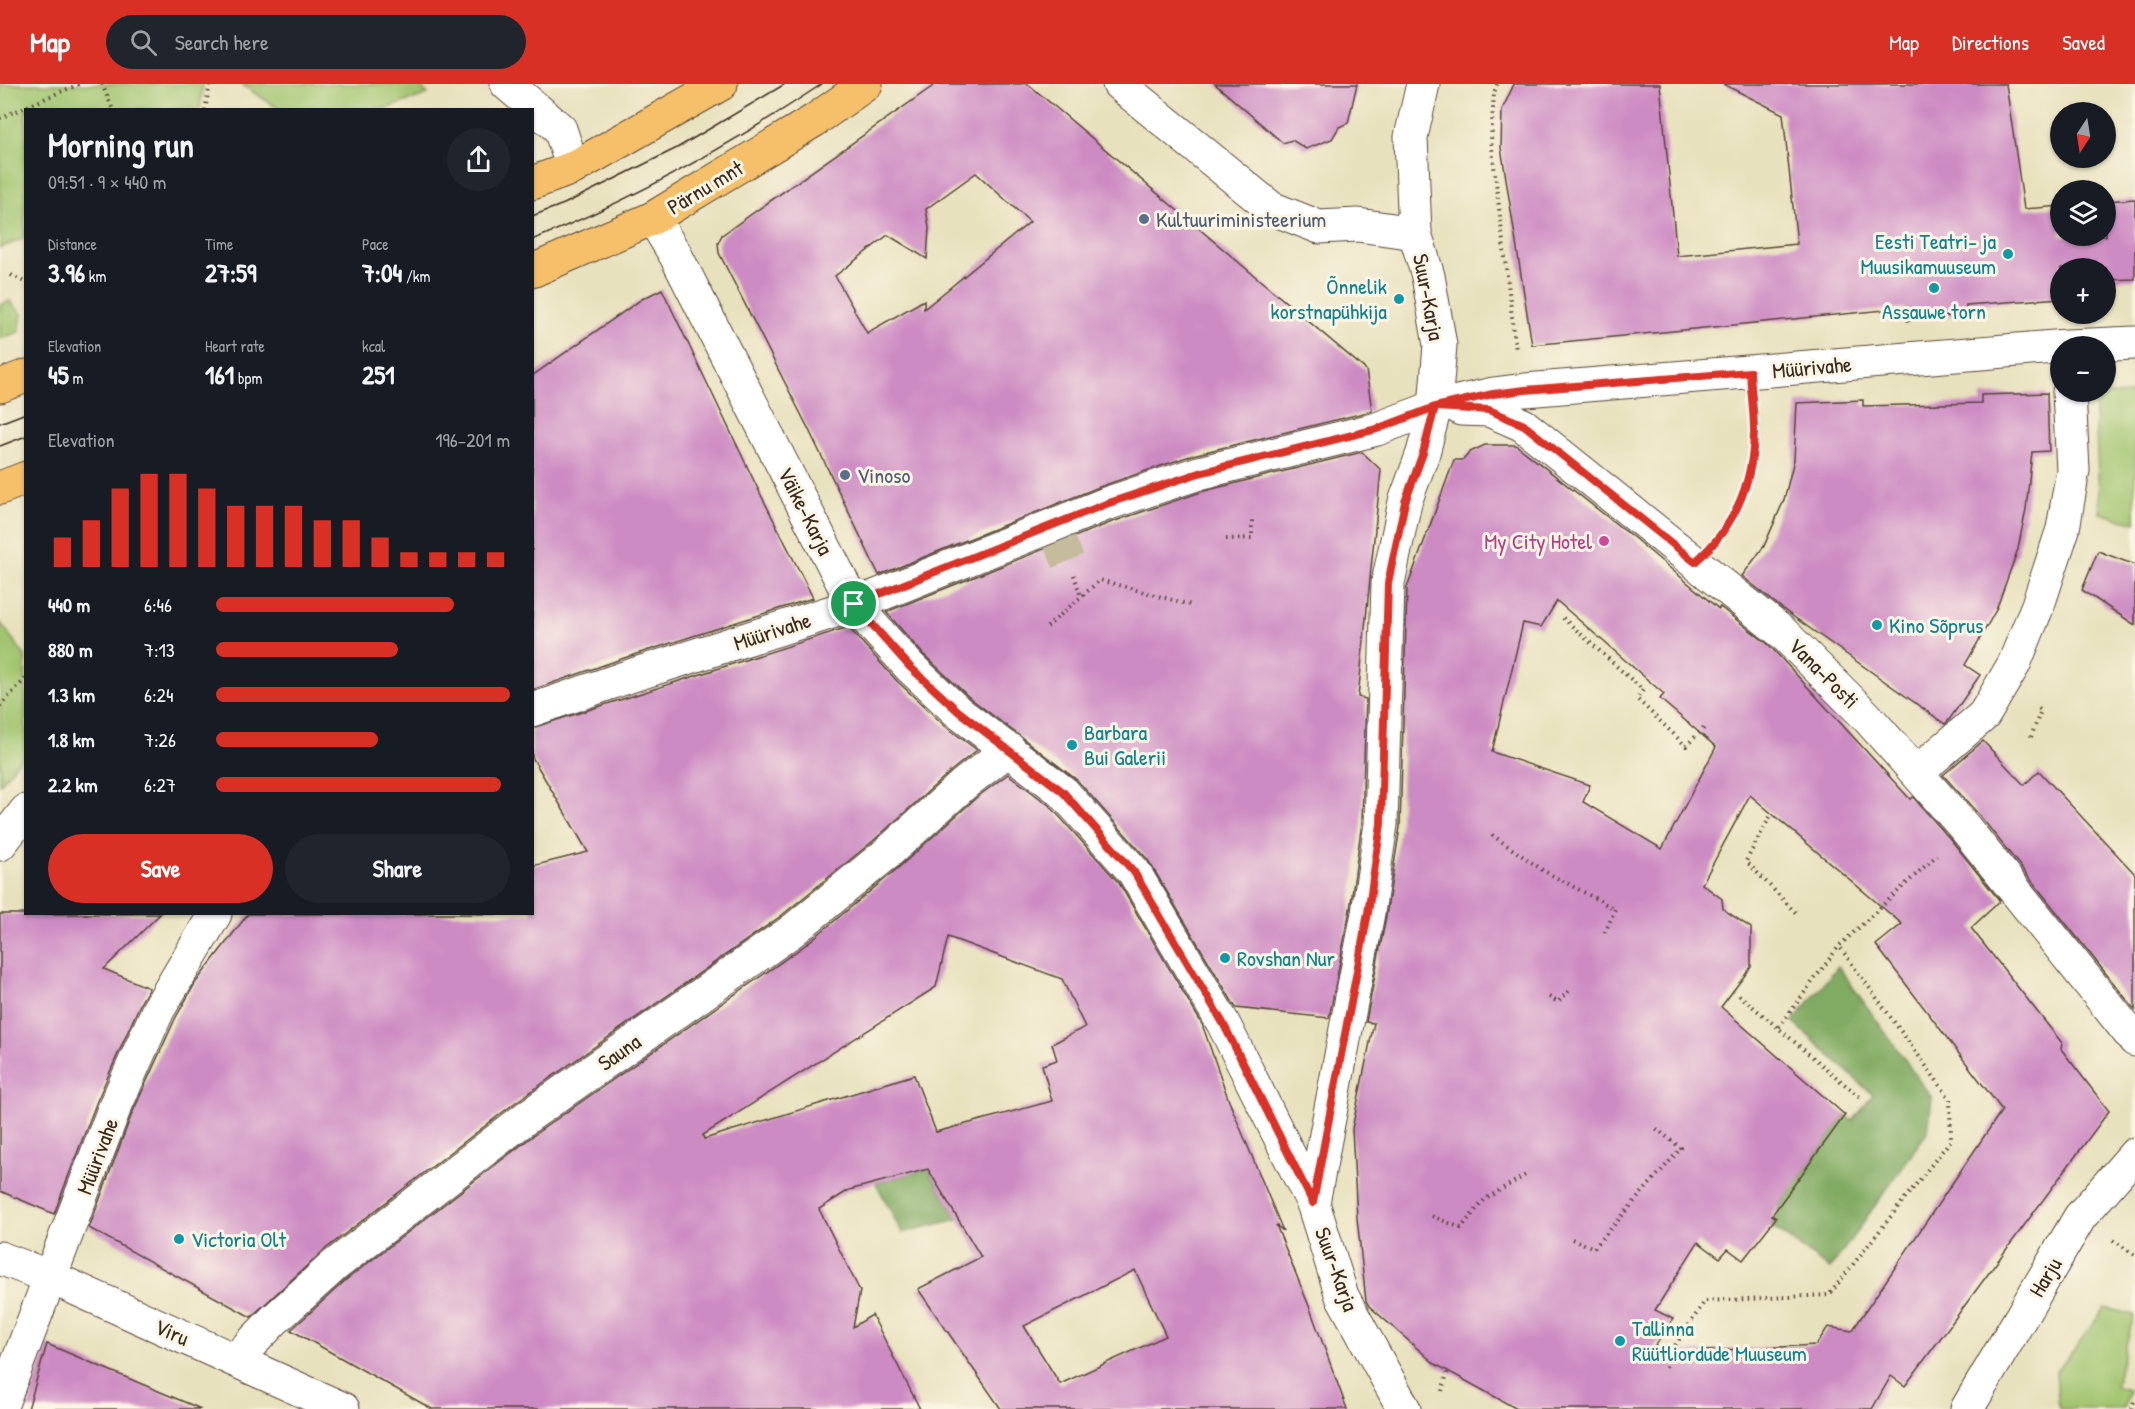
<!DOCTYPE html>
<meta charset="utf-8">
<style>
:root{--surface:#171b24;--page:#20242c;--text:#f1f3f6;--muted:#9ea1a6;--accent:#d93025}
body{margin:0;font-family:"Patrick Hand",sans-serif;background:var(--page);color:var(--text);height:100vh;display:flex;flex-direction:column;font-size:22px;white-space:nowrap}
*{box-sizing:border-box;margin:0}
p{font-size:20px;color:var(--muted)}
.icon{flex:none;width:33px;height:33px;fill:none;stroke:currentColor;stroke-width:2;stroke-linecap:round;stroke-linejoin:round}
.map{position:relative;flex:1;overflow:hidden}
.side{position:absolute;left:24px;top:24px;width:510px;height:807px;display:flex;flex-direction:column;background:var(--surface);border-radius:0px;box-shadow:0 2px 4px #0004}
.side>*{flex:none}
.needle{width:39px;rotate:192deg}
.fabs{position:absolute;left:2050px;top:18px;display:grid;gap:12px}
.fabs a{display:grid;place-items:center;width:66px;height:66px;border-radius:50%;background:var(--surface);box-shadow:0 2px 4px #0004;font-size:30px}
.pin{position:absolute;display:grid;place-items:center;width:51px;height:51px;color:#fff;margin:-26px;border:3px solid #fff;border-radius:50%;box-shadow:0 2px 6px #0007}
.round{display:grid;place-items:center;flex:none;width:63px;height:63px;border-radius:32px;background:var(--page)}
.headline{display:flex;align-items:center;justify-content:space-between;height:102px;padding:0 24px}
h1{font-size:33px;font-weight:700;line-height:45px}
.figures{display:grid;grid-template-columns:repeat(3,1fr);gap:9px;height:102px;padding:6px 24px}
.figures div{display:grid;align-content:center}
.figures b{font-size:26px;font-weight:700}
.figures small{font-size:16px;font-weight:400}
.figures p{font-size:16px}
.chart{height:168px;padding:12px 24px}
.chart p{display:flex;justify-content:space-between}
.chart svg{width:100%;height:108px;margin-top:6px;stroke:var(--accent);stroke-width:6}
.cta{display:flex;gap:12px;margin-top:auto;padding:12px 24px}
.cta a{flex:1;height:69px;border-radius:36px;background:var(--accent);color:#fff;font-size:24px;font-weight:700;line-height:69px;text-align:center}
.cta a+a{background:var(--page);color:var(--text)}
ul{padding:0 24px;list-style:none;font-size:20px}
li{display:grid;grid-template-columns:96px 72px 1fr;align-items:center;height:45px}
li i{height:15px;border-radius:8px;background:var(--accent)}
header{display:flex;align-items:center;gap:36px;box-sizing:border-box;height:84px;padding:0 30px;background:var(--accent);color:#fff}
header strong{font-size:28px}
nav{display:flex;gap:33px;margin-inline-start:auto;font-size:21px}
.search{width:420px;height:54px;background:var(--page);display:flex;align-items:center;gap:15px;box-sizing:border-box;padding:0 21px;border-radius:33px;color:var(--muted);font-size:22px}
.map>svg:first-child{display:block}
.green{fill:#a2c56f;stroke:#6e7846;stroke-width:1.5}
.forest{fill:#81aa62;stroke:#5e6a40;stroke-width:1.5}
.building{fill:#cd8bc3;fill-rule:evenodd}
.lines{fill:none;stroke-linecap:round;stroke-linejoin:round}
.minor-tunnel{stroke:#c5bc9d;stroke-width:33;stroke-dasharray:33 16;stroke-linecap:butt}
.minor-casing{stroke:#554536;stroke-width:35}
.major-casing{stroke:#554536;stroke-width:35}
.path{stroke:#554536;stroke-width:4;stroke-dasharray:1.5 4.5;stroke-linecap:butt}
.minor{stroke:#fff;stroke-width:33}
.major{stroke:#f6c06b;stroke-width:33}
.tram{stroke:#3b2a1e;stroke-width:1.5}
.route-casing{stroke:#fff;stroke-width:12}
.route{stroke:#d93025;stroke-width:8}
.service-dot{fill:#5c6f8a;stroke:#fcf5e5;stroke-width:2}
.culture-dot{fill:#0f9aa8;stroke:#fcf5e5;stroke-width:2}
.hotel-dot{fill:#d1479c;stroke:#fcf5e5;stroke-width:2}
.labels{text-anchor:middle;stroke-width:6;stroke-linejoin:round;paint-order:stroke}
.street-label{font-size:22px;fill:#3b2a1e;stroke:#fcf5e5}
.service-label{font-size:22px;fill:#4e5e75;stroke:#fcf5e5;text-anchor:start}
.culture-label{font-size:22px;fill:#0d838f;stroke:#fcf5e5;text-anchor:start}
.hotel-label{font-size:22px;fill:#b23c85;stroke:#fcf5e5;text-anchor:end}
</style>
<header>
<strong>Map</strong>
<div class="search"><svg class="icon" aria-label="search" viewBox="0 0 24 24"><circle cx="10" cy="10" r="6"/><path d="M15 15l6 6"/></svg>Search here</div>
<nav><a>Map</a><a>Directions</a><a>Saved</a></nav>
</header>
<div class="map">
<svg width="2135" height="1325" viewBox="0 0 2135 1325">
<rect width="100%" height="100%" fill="#fcf5e5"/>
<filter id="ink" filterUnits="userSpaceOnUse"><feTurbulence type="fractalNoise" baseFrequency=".0167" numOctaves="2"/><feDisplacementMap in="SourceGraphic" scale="12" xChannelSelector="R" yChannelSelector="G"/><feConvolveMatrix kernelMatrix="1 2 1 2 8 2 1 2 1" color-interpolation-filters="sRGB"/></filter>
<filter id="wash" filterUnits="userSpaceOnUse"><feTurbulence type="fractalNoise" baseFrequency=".008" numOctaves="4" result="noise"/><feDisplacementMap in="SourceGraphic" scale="24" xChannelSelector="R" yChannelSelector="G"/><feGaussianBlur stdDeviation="1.35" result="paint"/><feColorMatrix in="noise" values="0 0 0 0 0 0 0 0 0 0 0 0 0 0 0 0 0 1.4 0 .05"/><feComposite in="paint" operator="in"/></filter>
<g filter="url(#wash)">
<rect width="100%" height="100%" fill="#e8e1bd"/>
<!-- green -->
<g class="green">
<path d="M 0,0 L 203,0 L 200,25 L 26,26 L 25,154 L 0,164 Z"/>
<path d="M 241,0 L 417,0 L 428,10 L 385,25 L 279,25 Z"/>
<path d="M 10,217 L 22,230 L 19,248 L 0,255 L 0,221 Z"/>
<path d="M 2133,310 L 2135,347 L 2135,439 L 2100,429 L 2094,312 Z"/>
<path d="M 0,538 L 25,572 L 26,668 L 0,700 Z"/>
<path d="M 2105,1224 L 2134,1231 L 2115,1303 L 2129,1306 L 2124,1325 L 2059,1325 L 2056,1289 Z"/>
</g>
<!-- forest -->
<g class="forest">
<path d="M 1838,882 L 1932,1014 L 1928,1047 L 1830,1185 L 1770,1141 L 1776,1134 L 1781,1118 L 1845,1031 L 1853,1037 L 1873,1011 L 1793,938 Z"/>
<path d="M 928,1085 L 958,1135 L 902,1149 L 876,1099 Z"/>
</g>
<g id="blocks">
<!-- building -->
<g class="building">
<path d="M 936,0 L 1028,0 L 1366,286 L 1372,327 L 1193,371 L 1099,403 L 879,491 L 809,346 L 719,169 L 718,159 L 722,151 ZM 976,89 L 1030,138 L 924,225 L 924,216 L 867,249 L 835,192 L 888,151 L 927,175 L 929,144 L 926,125 Z"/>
<path d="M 1215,0 L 1357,0 L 1348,39 L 1339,43 L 1332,55 L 1306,65 L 1292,56 L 1283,59 Z"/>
<path d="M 1514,0 L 1660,0 L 1677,172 L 1797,160 L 1783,30 L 1723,0 L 2006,0 L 2024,125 L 2061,122 L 2061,152 L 2106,152 L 2106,117 L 2135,115 L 2135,195 L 2106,196 L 2106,184 L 2061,184 L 2061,214 L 1966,221 L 1966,230 L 1907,237 L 1905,224 L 1532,261 L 1501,63 L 1502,26 Z"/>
<path d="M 662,205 L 756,401 L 813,514 L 627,573 L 532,606 L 532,292 L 642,215 Z"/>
<path d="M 2047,309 L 2049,367 L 2032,368 L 2026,425 L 2018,465 L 1996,526 L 1965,581 L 1980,591 L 1949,636 L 1945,640 L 1784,526 L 1742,492 L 1764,462 L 1784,416 L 1794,376 L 1797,319 L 1863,316 L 1863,322 L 1981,319 L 1981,311 Z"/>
<path d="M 1485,361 L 1516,361 L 1634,454 L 1719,525 L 1720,523 L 1769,561 L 1910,715 L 1913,713 L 1951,756 L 2000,817 L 1971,844 L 2062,959 L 2061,965 L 2109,1027 L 1905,1302 L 1891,1292 L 1872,1325 L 1517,1325 L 1435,1280 L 1369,1222 L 1366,1217 L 1357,1134 L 1352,1045 L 1374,939 L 1366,938 L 1386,832 L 1400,743 L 1407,504 L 1454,376 L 1463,376 L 1470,368 ZM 1557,517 L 1664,610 L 1660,615 L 1716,663 L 1662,765 L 1583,718 L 1590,701 L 1492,668 L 1523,539 L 1541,543 ZM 1750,711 L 1902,840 L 1876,861 L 2002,1026 L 1852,1247 L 1828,1243 L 1816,1261 L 1650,1270 L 1673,1235 L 1655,1226 L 1698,1158 L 1720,1174 L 1728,1165 L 1743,1176 L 1776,1134 L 1772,1131 L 1845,1031 L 1721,923 L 1751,883 L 1751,844 L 1723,825 L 1722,815 L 1702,800 Z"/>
<path d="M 1362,368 L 1381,386 L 1358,613 L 1366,615 L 1362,738 L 1350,826 L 1329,934 L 1236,924 L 1148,776 L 1077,696 L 970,614 L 923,570 L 886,528 L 1112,438 L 1204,407 Z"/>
<path d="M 2098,467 L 2135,481 L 2135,541 L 2082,506 Z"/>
<path d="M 848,543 L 897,597 L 945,642 L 977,666 L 952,686 L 873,757 L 781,832 L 516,1018 L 324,1166 L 251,1233 L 89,1144 L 131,1032 L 175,935 L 196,898 L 248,830 L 532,830 L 532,782 L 588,768 L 532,673 L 532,644 Z"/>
<path d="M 1983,657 L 2024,701 L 2039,687 L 2135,790 L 2135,926 L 1980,732 L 1943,691 Z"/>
<path d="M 1008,690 L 1050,722 L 1119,799 L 1202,940 L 1229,1017 L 1283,1147 L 1276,1141 L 1309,1222 L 1347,1325 L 1001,1325 L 918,1205 L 981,1173 L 928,1085 L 849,1106 L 819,1125 L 860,1207 L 853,1243 L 872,1231 L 920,1325 L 432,1325 L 291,1246 L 347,1195 L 538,1048 L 804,862 L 897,785 L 976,714 ZM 948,853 L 1062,895 L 1085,943 L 1052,960 L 1057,976 L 1042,981 L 1052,1017 L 936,1048 L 914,991 L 704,1055 L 703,1051 L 936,903 ZM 1135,1186 L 1166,1252 L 1060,1300 L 1024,1242 Z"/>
<path d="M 0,830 L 160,830 L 104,885 L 149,904 L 141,918 L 97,1017 L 54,1130 L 0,1107 Z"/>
<path d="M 47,1260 L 201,1325 L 28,1325 Z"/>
</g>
</g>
</g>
<g filter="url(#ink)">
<use href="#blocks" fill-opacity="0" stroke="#554536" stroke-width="1.5"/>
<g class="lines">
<!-- minor-tunnel -->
<path class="minor-tunnel" d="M 1055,447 L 1074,491"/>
<defs>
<g id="minor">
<path d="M 507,0 L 560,45 L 573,84"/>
<path d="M 1119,0 L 1271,124 L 1319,143 L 1358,141 L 1415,149"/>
<path d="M 653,134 L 676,172 L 854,521 L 910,583 L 958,628 L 1063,708 L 1134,788 L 1223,939 L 1313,1119"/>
<path d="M 1461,325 L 1489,326 L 1523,341 L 1783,549 L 1867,633 L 1965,744 L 2135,956"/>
<path d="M 532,626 L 633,591 L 854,521 L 1106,420 L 1199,389 L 1377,345 L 1435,323 L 1493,310 L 1525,306 L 2067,262 L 2135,259"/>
<path d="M 1917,688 L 1984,631 L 2014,580 L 2038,521 L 2063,445 L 2073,386 L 2069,308"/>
<path d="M 0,760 L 26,727"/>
<path d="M 0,1174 L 50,1193 L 343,1325"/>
<path d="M 235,1276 L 274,1236 L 335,1181 L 527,1033 L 792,847 L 885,771 L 964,700 L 1009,665"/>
<path d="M 0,1325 L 114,1025 L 158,926 L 215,830"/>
<path d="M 1404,1325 L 1342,1212 L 1313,1119 L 1368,829 L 1381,740 L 1388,499 L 1405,418 L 1423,369 L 1435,323 L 1440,261 L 1428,192 L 1415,149 L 1411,53 L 1423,0"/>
<path d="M 1967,1325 L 2080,1133 L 2135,1070"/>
</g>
<g id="major">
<path d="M 532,99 L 573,84 L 721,0"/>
<path d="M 532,187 L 653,134 L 815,36 L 866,0"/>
<path d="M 0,302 L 26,292"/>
<path d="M 0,404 L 26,394"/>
</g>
</defs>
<!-- minor casing -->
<use href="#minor" class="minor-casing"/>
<!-- major casing -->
<use href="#major" class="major-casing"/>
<!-- path -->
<g class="path">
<path d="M 102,0 L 113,26"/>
<path d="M 1497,0 L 1494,9 L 1491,56 L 1516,267"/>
<path d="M 205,26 L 210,0"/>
<path d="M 0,34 L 79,0"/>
<path d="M 11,191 L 26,199"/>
<path d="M 1723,450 C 1749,417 1756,370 1753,329"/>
<path d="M 1226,455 L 1252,454 L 1252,436"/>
<path d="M 1074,491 L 1081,513"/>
<path d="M 1563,534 L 1643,606 L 1637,615 L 1686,662 L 1704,644"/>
<path d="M 1047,543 L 1100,496 L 1191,521"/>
<path d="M 0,622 L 26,594"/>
<path d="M 2031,653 L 2041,626 L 2037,623"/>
<path d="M 1770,733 L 1746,777 L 1798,831"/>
<path d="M 1492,751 L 1544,787 L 1615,825 L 1604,851"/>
<path d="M 1739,911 L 1861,1014"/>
<path d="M 1549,913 L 1558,918 L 1570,906"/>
<path d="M 1779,943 L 1839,862"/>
<path d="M 1432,1132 L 1461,1144 L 1485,1115 L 1529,1089"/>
<path d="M 1572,1155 L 1594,1164 L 1681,1064 L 1654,1043"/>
<path d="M 2113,1156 L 2135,1171"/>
<path d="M 1666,1283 L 1670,1269 L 1705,1217 L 1829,1211 L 1951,1056 L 1950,1015 L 1839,862 L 1937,771"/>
<path d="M 1442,1307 L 1448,1287"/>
<path d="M 2132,1325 L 2135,1314"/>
</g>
<!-- minor -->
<use href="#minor" class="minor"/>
<!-- major -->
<use href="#major" class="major"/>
<!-- tram -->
<g class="tram">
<path d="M 532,132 L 564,120 L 677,64 L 785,0"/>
<path d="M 532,156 C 634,115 731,61 822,0"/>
<path d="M 0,339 L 26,329"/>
<path d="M 0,362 L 26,352"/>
</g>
</g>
</g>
<g class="lines" filter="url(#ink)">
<defs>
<path id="route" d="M 854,520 L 910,583 L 958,627 L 1063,708 L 1134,788 L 1223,939 L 1313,1119 L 1368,829 L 1381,740 L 1388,499 L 1405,418 L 1423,369 L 1435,323 L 1489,326 L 1524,341 L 1695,478 C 1734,444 1753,400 1754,348 C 1754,328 1751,308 1750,288 L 1525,306 L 1493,310 L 1435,323 L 1377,345 L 1199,389 L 1106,420 L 854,520"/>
</defs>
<!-- route casing -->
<use href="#route" class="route-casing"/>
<!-- route -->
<use href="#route" class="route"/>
</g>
<!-- markers -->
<g class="service-dot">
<circle cx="1144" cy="135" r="6"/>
<circle cx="845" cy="391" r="6"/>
</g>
<g class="culture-dot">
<circle cx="2008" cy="170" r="6"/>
<circle cx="1934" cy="204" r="6"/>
<circle cx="1399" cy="215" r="6"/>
<circle cx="1877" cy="541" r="6"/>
<circle cx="1072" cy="661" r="6"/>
<circle cx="1225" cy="874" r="6"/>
<circle cx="179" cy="1155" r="6"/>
<circle cx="1620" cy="1257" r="6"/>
</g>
<circle class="hotel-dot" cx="1604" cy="457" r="6"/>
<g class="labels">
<!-- street labels -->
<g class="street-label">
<text transform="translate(705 103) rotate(-31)" y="8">Pärnu mnt</text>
<text transform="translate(1429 213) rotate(79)" y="8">Suur-Karja</text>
<text transform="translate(1812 283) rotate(-5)" y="8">Müürivahe</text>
<text transform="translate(806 427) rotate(63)" y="8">Väike-Karja</text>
<text transform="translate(772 547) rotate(-18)" y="8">Müürivahe</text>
<text transform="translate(1824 589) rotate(45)" y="8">Vana-Posti</text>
<text transform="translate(619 968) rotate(-35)" y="8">Sauna</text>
<text transform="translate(97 1072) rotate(-69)" y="8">Müürivahe</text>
<text transform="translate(1337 1185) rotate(70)" y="8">Suur-Karja</text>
<text transform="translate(2045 1193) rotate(-59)" y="8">Harju</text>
<text transform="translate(172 1248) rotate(24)" y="8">Viru</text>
</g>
<!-- service labels -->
<g class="service-label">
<text x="1156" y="143">Kultuuriministeerium</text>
<text x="857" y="399">Vinoso</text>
</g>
<!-- culture labels -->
<g class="culture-label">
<text x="1996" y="165" text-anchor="end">Eesti Teatri- ja<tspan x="1996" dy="25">Muusikamuuseum</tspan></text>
<text x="1387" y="210" text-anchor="end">Õnnelik<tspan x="1387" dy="25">korstnapühkija</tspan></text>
<text x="1934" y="235" text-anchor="middle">Assauwe torn</text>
<text x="1889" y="549">Kino Sõprus</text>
<text x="1084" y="656">Barbara<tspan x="1084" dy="25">Bui Galerii</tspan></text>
<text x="1237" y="882">Rovshan Nur</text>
<text x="191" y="1163">Victoria Olt</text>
<text x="1632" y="1252">Tallinna<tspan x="1632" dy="25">Rüütliordude Muuseum</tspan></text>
</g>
<!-- hotel labels -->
<g class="hotel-label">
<text x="1592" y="465">My City Hotel</text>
</g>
</g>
</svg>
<div class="fabs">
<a><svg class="needle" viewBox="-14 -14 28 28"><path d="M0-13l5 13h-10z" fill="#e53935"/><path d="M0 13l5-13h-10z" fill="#9ea1a6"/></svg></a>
<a><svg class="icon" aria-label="layers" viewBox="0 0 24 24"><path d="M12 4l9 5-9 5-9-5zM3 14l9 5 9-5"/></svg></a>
<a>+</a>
<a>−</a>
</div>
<div class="pin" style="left:854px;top:520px;background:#1e9e55"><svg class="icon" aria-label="arrive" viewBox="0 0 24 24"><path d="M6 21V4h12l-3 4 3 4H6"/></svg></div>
<section class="side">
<div class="headline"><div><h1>Morning run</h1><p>09:51 · 9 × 440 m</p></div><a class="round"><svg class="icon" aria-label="share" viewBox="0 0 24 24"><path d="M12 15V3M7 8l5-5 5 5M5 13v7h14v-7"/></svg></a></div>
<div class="figures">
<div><p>Distance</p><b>3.96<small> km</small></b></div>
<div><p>Time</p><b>27:59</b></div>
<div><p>Pace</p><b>7:04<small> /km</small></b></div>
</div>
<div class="figures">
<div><p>Elevation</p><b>45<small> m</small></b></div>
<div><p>Heart rate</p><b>161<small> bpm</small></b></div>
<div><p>kcal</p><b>251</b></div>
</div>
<div class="chart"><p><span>Elevation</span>196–201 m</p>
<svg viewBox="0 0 160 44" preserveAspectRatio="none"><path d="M5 44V32M15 44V25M25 44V12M35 44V6M45 44V6M55 44V12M65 44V19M75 44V19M85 44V19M95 44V25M105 44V25M115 44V32M125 44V38M135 44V38M145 44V38M155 44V38"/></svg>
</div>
<ul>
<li><b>440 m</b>6:46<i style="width:81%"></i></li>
<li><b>880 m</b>7:13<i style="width:62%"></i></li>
<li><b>1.3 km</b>6:24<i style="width:100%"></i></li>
<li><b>1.8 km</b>7:26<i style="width:55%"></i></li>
<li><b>2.2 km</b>6:27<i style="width:97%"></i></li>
</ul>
<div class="cta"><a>Save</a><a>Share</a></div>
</section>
</div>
